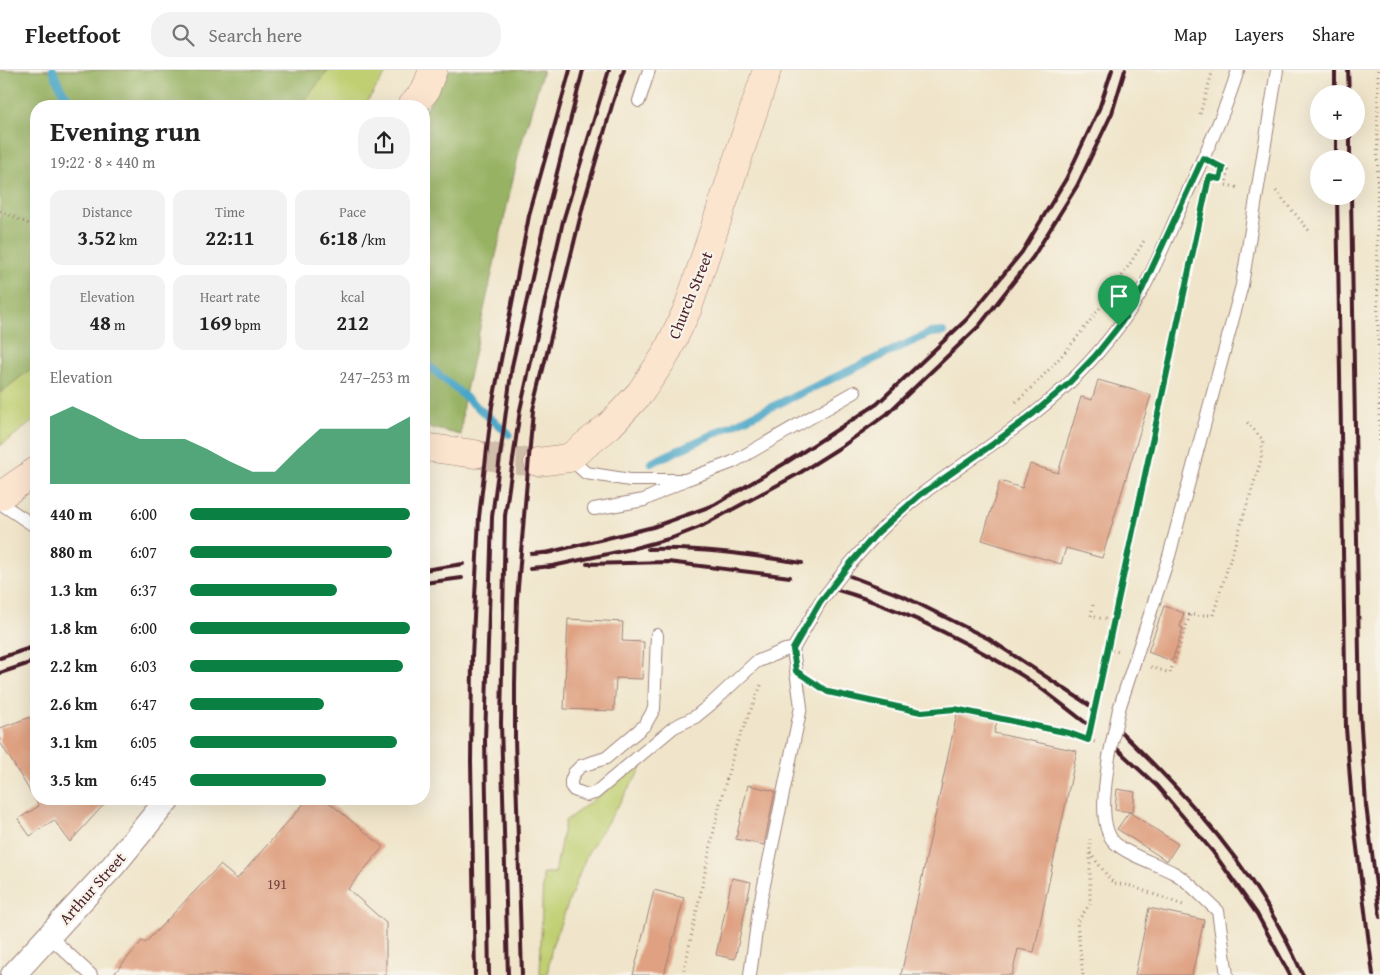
<!DOCTYPE html>
<meta charset="utf-8">
<style>
:root{--surface:#fff;--page:#f2f2f2;--text:#222;--muted:#767676;--line:#e0e0e0;--accent:#0b8043}
body{margin:0;font-family:"Gentium Book Plus",serif;background:var(--page);color:var(--text);height:100vh;display:flex;flex-direction:column;font-size:19px;white-space:nowrap}
*{box-sizing:border-box;margin:0}
p{font-size:16px;color:var(--muted)}
.icon{flex:none;width:28px;height:28px;fill:none;stroke:currentColor;stroke-width:2;stroke-linecap:round;stroke-linejoin:round}
.map{position:relative;flex:1;overflow:hidden}
.sheet{position:absolute;left:30px;top:30px;width:400px;height:705px;display:flex;flex-direction:column;background:var(--surface);border-radius:20px;box-shadow:0 5px 20px #0002}
.sheet>*{flex:none}
.tools{position:absolute;left:1310px;top:15px;display:grid;gap:10px}
.tools a{display:grid;place-items:center;width:55px;height:55px;border-radius:50%;background:var(--surface);box-shadow:0 5px 20px #0002;font-size:25px}
.pin{position:absolute;display:grid;place-items:center;width:42px;height:42px;color:#fff;margin:-51px -21px;border-radius:50% 50% 50% 0;rotate:-45deg;box-shadow:0 0 5px #0007}
.pin .icon{rotate:45deg}
.round{display:grid;place-items:center;flex:none;width:52px;height:52px;border-radius:20px;background:var(--page)}
.headline{display:flex;align-items:center;justify-content:space-between;height:85px;padding:0 20px}
h1{font-size:28px;font-weight:600;line-height:38px}
.metrics{display:grid;grid-template-columns:repeat(3,1fr);gap:8px;height:85px;padding:5px 20px}
.metrics div{display:grid;align-content:center;border-radius:12px;background:var(--page);text-align:center}
.metrics b{font-size:21px;font-weight:600}
.metrics small{font-size:14px;font-weight:400}
.metrics p{font-size:14px}
.chart{height:140px;padding:10px 20px}
.chart p{display:flex;justify-content:space-between}
.chart svg{width:100%;height:90px;margin-top:5px;fill:var(--accent);opacity:.7}
ul{padding:0 20px;list-style:none;font-size:16px}
li{display:grid;grid-template-columns:80px 60px 1fr;align-items:center;height:38px}
li i{height:12px;border-radius:6px;background:var(--accent)}
header{display:flex;align-items:center;gap:30px;box-sizing:border-box;height:70px;padding:0 25px;background:var(--surface);border-bottom:1px solid var(--line)}
header strong{font-size:24px}
nav{display:flex;gap:28px;margin-inline-start:auto;font-size:18px}
.search{width:350px;height:45px;background:var(--page);display:flex;align-items:center;gap:12px;box-sizing:border-box;padding:0 18px;border-radius:20px;color:var(--muted);font-size:19px}
.map>svg:first-child{display:block}
.green{fill:#bfcf71;stroke:#84774e}
.forest{fill:#97b263;stroke:#706847}
.lines{fill:none;stroke-linecap:round;stroke-linejoin:round}
.stream{stroke:#49a6c7;stroke-width:8}
.building{fill:#dfa182}
.secondary-tunnel{stroke:#cfbdaa;stroke-width:28;stroke-dasharray:28 14;stroke-linecap:butt}
.service-casing{stroke:#9d827a;stroke-width:14}
.minor-casing{stroke:#9d827a;stroke-width:26}
.secondary-casing{stroke:#9d827a;stroke-width:29}
.path{stroke:#9d827a;stroke-width:3;stroke-dasharray:1 4;stroke-linecap:butt}
.service{stroke:#fff;stroke-width:12}
.minor{stroke:#fff;stroke-width:24}
.secondary{stroke:#fce5cf;stroke-width:28}
.rail{stroke:#4a1f2b;stroke-width:4}
.service-bridge-casing{stroke:#9d827a;stroke-width:14;stroke-linecap:butt}
.path-bridge{stroke:#9d827a;stroke-width:3;stroke-dasharray:1 4;stroke-linecap:butt}
.service-bridge{stroke:#fff;stroke-width:12}
.route-casing{stroke:#fff;stroke-width:10}
.route{stroke:#0b8043;stroke-width:6}
.labels{text-anchor:middle;stroke-width:4.5;stroke-linejoin:round;paint-order:stroke}
.number-label{font-size:14px;fill:#6f4041}
.street-label{font-size:16px;fill:#4a1f2b;stroke:#f7f3e8}
</style>
<header>
<strong>Fleetfoot</strong>
<div class="search"><svg class="icon" aria-label="search" viewBox="0 0 24 24"><circle cx="10" cy="10" r="6"/><path d="M15 15l6 6"/></svg>Search here</div>
<nav><a>Map</a><a>Layers</a><a>Share</a></nav>
</header>
<div class="map">
<svg width="1380" height="905" viewBox="0 0 1380 905">
<rect width="100%" height="100%" fill="#f7f3e8"/>
<filter id="ink" filterUnits="userSpaceOnUse"><feTurbulence type="fractalNoise" baseFrequency=".02" numOctaves="2"/><feDisplacementMap in="SourceGraphic" scale="10" xChannelSelector="R" yChannelSelector="G"/><feConvolveMatrix kernelMatrix="1 2 1 2 8 2 1 2 1" color-interpolation-filters="sRGB"/></filter>
<filter id="wash" filterUnits="userSpaceOnUse"><feTurbulence type="fractalNoise" baseFrequency=".0096" numOctaves="4" result="noise"/><feDisplacementMap in="SourceGraphic" scale="20" xChannelSelector="R" yChannelSelector="G"/><feGaussianBlur stdDeviation="1.12" result="paint"/><feColorMatrix in="noise" values="0 0 0 0 0 0 0 0 0 0 0 0 0 0 0 0 0 1.4 0 .05"/><feComposite in="paint" operator="in"/></filter>
<g filter="url(#wash)">
<rect width="100%" height="100%" fill="#f0e5ca"/>
<!-- green -->
<g class="green">
<path d="M 0,0 L 388,0 L 364,36 L 36,36 L 36,349 L 0,376 Z"/>
<path d="M 640,695 L 642,698 L 587,784 L 552,876 L 547,905 L 540,905 L 543,803 L 555,803 L 565,751 Z"/>
</g>
<!-- forest -->
<g class="forest">
<path d="M 0,0 L 328,0 L 301,36 L 36,36 L 36,295 L 0,323 Z"/>
<path d="M 449,0 L 543,0 L 519,82 L 463,334 L 461,365 L 424,356 L 424,42 Z"/>
</g>
<g class="lines">
<!-- stream -->
<g class="stream">
<path d="M 53,0 C 59,16 64,28 79,36"/>
<path d="M 424,292 L 509,364"/>
<path d="M 651,393 L 930,263 L 943,262"/>
</g>
</g>
<g id="blocks">
<!-- building -->
<g class="building">
<path d="M 1098,310 L 1151,325 L 1102,488 L 1066,478 L 1061,494 L 982,470 L 1000,411 L 1022,418 L 1030,394 L 1058,403 L 1081,327 L 1092,330 Z"/>
<path d="M 1164,536 L 1184,543 L 1180,557 L 1183,558 L 1172,591 L 1148,582 Z"/>
<path d="M 568,549 L 623,552 L 622,571 L 644,572 L 642,609 L 616,608 L 614,641 L 564,639 Z"/>
<path d="M 957,644 L 997,652 L 994,663 L 1077,681 L 1034,882 L 1018,879 L 1012,905 L 901,905 Z"/>
<path d="M 36,645 L 36,729 L 109,729 L 70,772 L 54,750 L 30,766 L 18,749 L 39,736 L 0,672 L 0,658 Z"/>
<path d="M 748,715 L 775,721 L 764,775 L 736,769 Z"/>
<path d="M 1117,719 L 1135,722 L 1133,742 L 1115,740 Z"/>
<path d="M 308,729 L 325,729 L 383,777 L 348,819 L 386,853 L 386,905 L 113,905 L 142,871 L 145,873 L 220,795 L 237,809 Z"/>
<path d="M 1129,742 L 1178,774 L 1167,791 L 1117,759 Z"/>
<path d="M 732,808 L 751,812 L 735,889 L 716,885 Z"/>
<path d="M 654,820 L 684,828 L 664,905 L 633,905 Z"/>
<path d="M 1149,838 L 1204,850 L 1192,905 L 1135,905 Z"/>
</g>
</g>
</g>
<g filter="url(#ink)">
<use href="#blocks" fill-opacity="0" stroke="#9d827a" stroke-width="1"/>
<g class="lines">
<!-- secondary-tunnel -->
<path class="secondary-tunnel" d="M 475,384 L 515,391 L 538,392"/>
<defs>
<g id="service">
<path d="M 639,31 L 649,0"/>
<path d="M 569,388 L 586,403 L 630,410 L 685,410 L 733,392 L 855,322"/>
<path d="M 0,433 L 36,457"/>
<path d="M 594,439 L 644,430 L 681,412"/>
<path d="M 849,495 C 871,469 895,444 922,424 C 970,388 1023,357 1067,315 C 1094,289 1121,257 1140,224 C 1157,195 1169,163 1183,132 C 1203,88 1224,46 1238,0"/>
<path d="M 657,565 L 654,639 L 645,655 L 606,688 L 581,696 L 574,703 L 571,711 L 571,716 L 574,720 L 587,725 L 595,723 L 674,657 L 695,647 L 711,634 L 756,592 L 785,580 L 793,579"/>
<path d="M 1119,639 L 1169,486 L 1242,215 L 1277,0"/>
<path d="M 1109,687 C 1106,709 1097,756 1115,773 C 1128,785 1157,794 1174,803 C 1189,811 1204,829 1218,841 L 1227,905"/>
<path d="M 49,866 L 91,905"/>
<path d="M 750,905 L 759,839 L 801,637 L 793,579 L 820,532"/>
</g>
<path id="minor" d="M 13,905 L 113,796 L 168,729"/>
<g id="secondary">
<path d="M 412,36 L 425,21 L 433,0"/>
<path d="M 424,377 L 475,384"/>
<path d="M 538,392 L 569,388 L 609,356 L 640,323 L 665,286 L 688,238 L 767,0"/>
<path d="M 0,426 L 36,401"/>
</g>
</defs>
<!-- service casing -->
<use href="#service" class="service-casing"/>
<!-- minor casing -->
<use href="#minor" class="minor-casing"/>
<!-- secondary casing -->
<use href="#secondary" class="secondary-casing"/>
<!-- path -->
<g class="path">
<path d="M 1378,0 L 1377,192 L 1380,395"/>
<path d="M 1200,44 L 1213,0"/>
<path d="M 1223,98 L 1228,101 L 1226,115 L 1240,118"/>
<path d="M 1213,108 L 1220,109 L 1223,98 L 1218,95"/>
<path d="M 1276,121 L 1311,163"/>
<path d="M 0,141 L 36,157"/>
<path d="M 1016,332 C 1068,285 1110,228 1145,169"/>
<path d="M 1093,535 L 1091,546 L 1113,551"/>
<path d="M 1183,545 L 1213,545 L 1261,390 L 1263,370 L 1246,351"/>
<path d="M 1107,579 L 1119,582"/>
<path d="M 1151,597 L 1170,603 L 1190,545"/>
<path d="M 817,615 L 828,622 L 921,642 L 955,639 L 1069,663 L 1095,672"/>
<path d="M 1097,626 L 1202,138"/>
<path d="M 1090,783 L 1113,813 L 1131,816 L 1183,835"/>
<path d="M 683,905 L 719,737 L 735,678 L 762,613"/>
<path d="M 1083,905 L 1077,852 L 1090,834 L 1090,769"/>
</g>
<!-- service -->
<use href="#service" class="service"/>
<!-- minor -->
<use href="#minor" class="minor"/>
<!-- secondary -->
<use href="#secondary" class="secondary"/>
<!-- rail -->
<g class="rail">
<path d="M 1335,0 L 1335,24"/>
<path d="M 1348,0 L 1349,24"/>
<path d="M 1336,61 L 1336,89"/>
<path d="M 1350,61 L 1350,89"/>
<path d="M 1337,126 L 1346,658 L 1353,746 L 1373,905"/>
<path d="M 1351,126 L 1360,642 L 1366,735 L 1380,847"/>
<path d="M 648,479 C 700,477 751,485 802,493"/>
<path d="M 546,483 L 653,457 L 714,435 L 787,392 L 877,334 L 967,249 L 1022,182 L 1066,109 L 1099,39 L 1112,0"/>
<path d="M 531,484 L 553,482"/>
<path d="M 587,494 L 668,492 L 790,507"/>
<path d="M 548,497 L 631,479 L 672,468 L 700,457 L 798,404 L 844,375 L 887,344 L 979,256 L 1033,187 L 1077,116 L 1112,43 L 1125,0"/>
<path d="M 530,498 L 554,496"/>
<path d="M 424,500 L 463,494"/>
<path d="M 842,503 L 905,527 L 989,569 L 1089,635"/>
<path d="M 424,513 L 462,508"/>
<path d="M 831,518 C 896,536 960,568 1018,603 C 1042,617 1063,636 1086,653"/>
<path d="M 0,588 L 36,576"/>
<path d="M 0,603 L 36,591"/>
<path d="M 1120,661 C 1174,713 1227,769 1266,834 C 1280,857 1292,881 1303,905"/>
<path d="M 1116,678 L 1157,716 L 1213,782 L 1257,844 L 1290,905"/>
<path d="M 475,905 L 471,692 L 472,587 L 479,447 L 492,336 L 529,146 L 570,0"/>
<path d="M 489,905 L 485,670 L 492,447 L 512,296 L 546,146 L 583,0"/>
<path d="M 508,905 L 501,653 L 505,446 L 520,340 L 563,151 L 609,0"/>
<path d="M 522,905 L 515,668 L 515,613 L 517,529 L 533,340 L 584,132 L 613,32 L 624,0"/>
</g>
<defs>
<g id="service-bridge">
<path d="M 820,532 L 849,495"/>
<path d="M 1109,687 L 1119,639"/>
</g>
</defs>
<!-- service-bridge casing -->
<use href="#service-bridge" class="service-bridge-casing"/>
<!-- path-bridge -->
<path class="path-bridge" d="M 1089,667 L 1097,626"/>
<!-- service-bridge -->
<use href="#service-bridge" class="service-bridge"/>
</g>
</g>
<g class="lines" filter="url(#ink)">
<defs>
<path id="route" d="M 1203,88 L 1223,98 L 1220,109 L 1209,107 L 1088,670 L 1069,663 L 955,639 L 921,642 L 828,622 L 796,601 L 793,579 L 820,532 L 849,495 L 876,464 L 920,425 L 993,374 L 1034,343 L 1067,315 L 1095,286 L 1119,256 L 1140,224 Z"/>
</defs>
<!-- route casing -->
<use href="#route" class="route-casing"/>
<!-- route -->
<use href="#route" class="route"/>
</g>
<g class="labels">
<!-- number labels -->
<g class="number-label">
<text x="277" y="819">191</text>
</g>
<!-- street labels -->
<g class="street-label">
<text transform="translate(690 225) rotate(-68)" y="6">Church Street</text>
<text transform="translate(92 818) rotate(-48)" y="6">Arthur Street</text>
</g>
</g>
</svg>
<div class="tools">
<a>+</a>
<a>−</a>
</div>
<div class="pin" style="left:1119px;top:256px;background:#1e9e55"><svg class="icon" aria-label="arrive" viewBox="0 0 24 24"><path d="M6 21V4h12l-3 4 3 4H6"/></svg></div>
<section class="sheet">
<div class="headline"><div><h1>Evening run</h1><p>19:22 · 8 × 440 m</p></div><a class="round"><svg class="icon" aria-label="share" viewBox="0 0 24 24"><path d="M12 15V3M7 8l5-5 5 5M5 13v7h14v-7"/></svg></a></div>
<div class="metrics">
<div><p>Distance</p><b>3.52<small> km</small></b></div>
<div><p>Time</p><b>22:11</b></div>
<div><p>Pace</p><b>6:18<small> /km</small></b></div>
</div>
<div class="metrics">
<div><p>Elevation</p><b>48<small> m</small></b></div>
<div><p>Heart rate</p><b>169<small> bpm</small></b></div>
<div><p>kcal</p><b>212</b></div>
</div>
<div class="chart"><p><span>Elevation</span>247–253 m</p>
<svg viewBox="0 0 160 44" preserveAspectRatio="none"><path d="M0 44V11L10 6L20 11L30 17L40 22L50 22L60 22L70 27L80 33L90 38L100 38L110 27L120 17L130 17L140 17L150 17L160 11V44z"/></svg>
</div>
<ul>
<li><b>440 m</b>6:00<i style="width:100%"></i></li>
<li><b>880 m</b>6:07<i style="width:92%"></i></li>
<li><b>1.3 km</b>6:37<i style="width:67%"></i></li>
<li><b>1.8 km</b>6:00<i style="width:100%"></i></li>
<li><b>2.2 km</b>6:03<i style="width:97%"></i></li>
<li><b>2.6 km</b>6:47<i style="width:61%"></i></li>
<li><b>3.1 km</b>6:05<i style="width:94%"></i></li>
<li><b>3.5 km</b>6:45<i style="width:62%"></i></li>
</ul>
</section>
</div>
